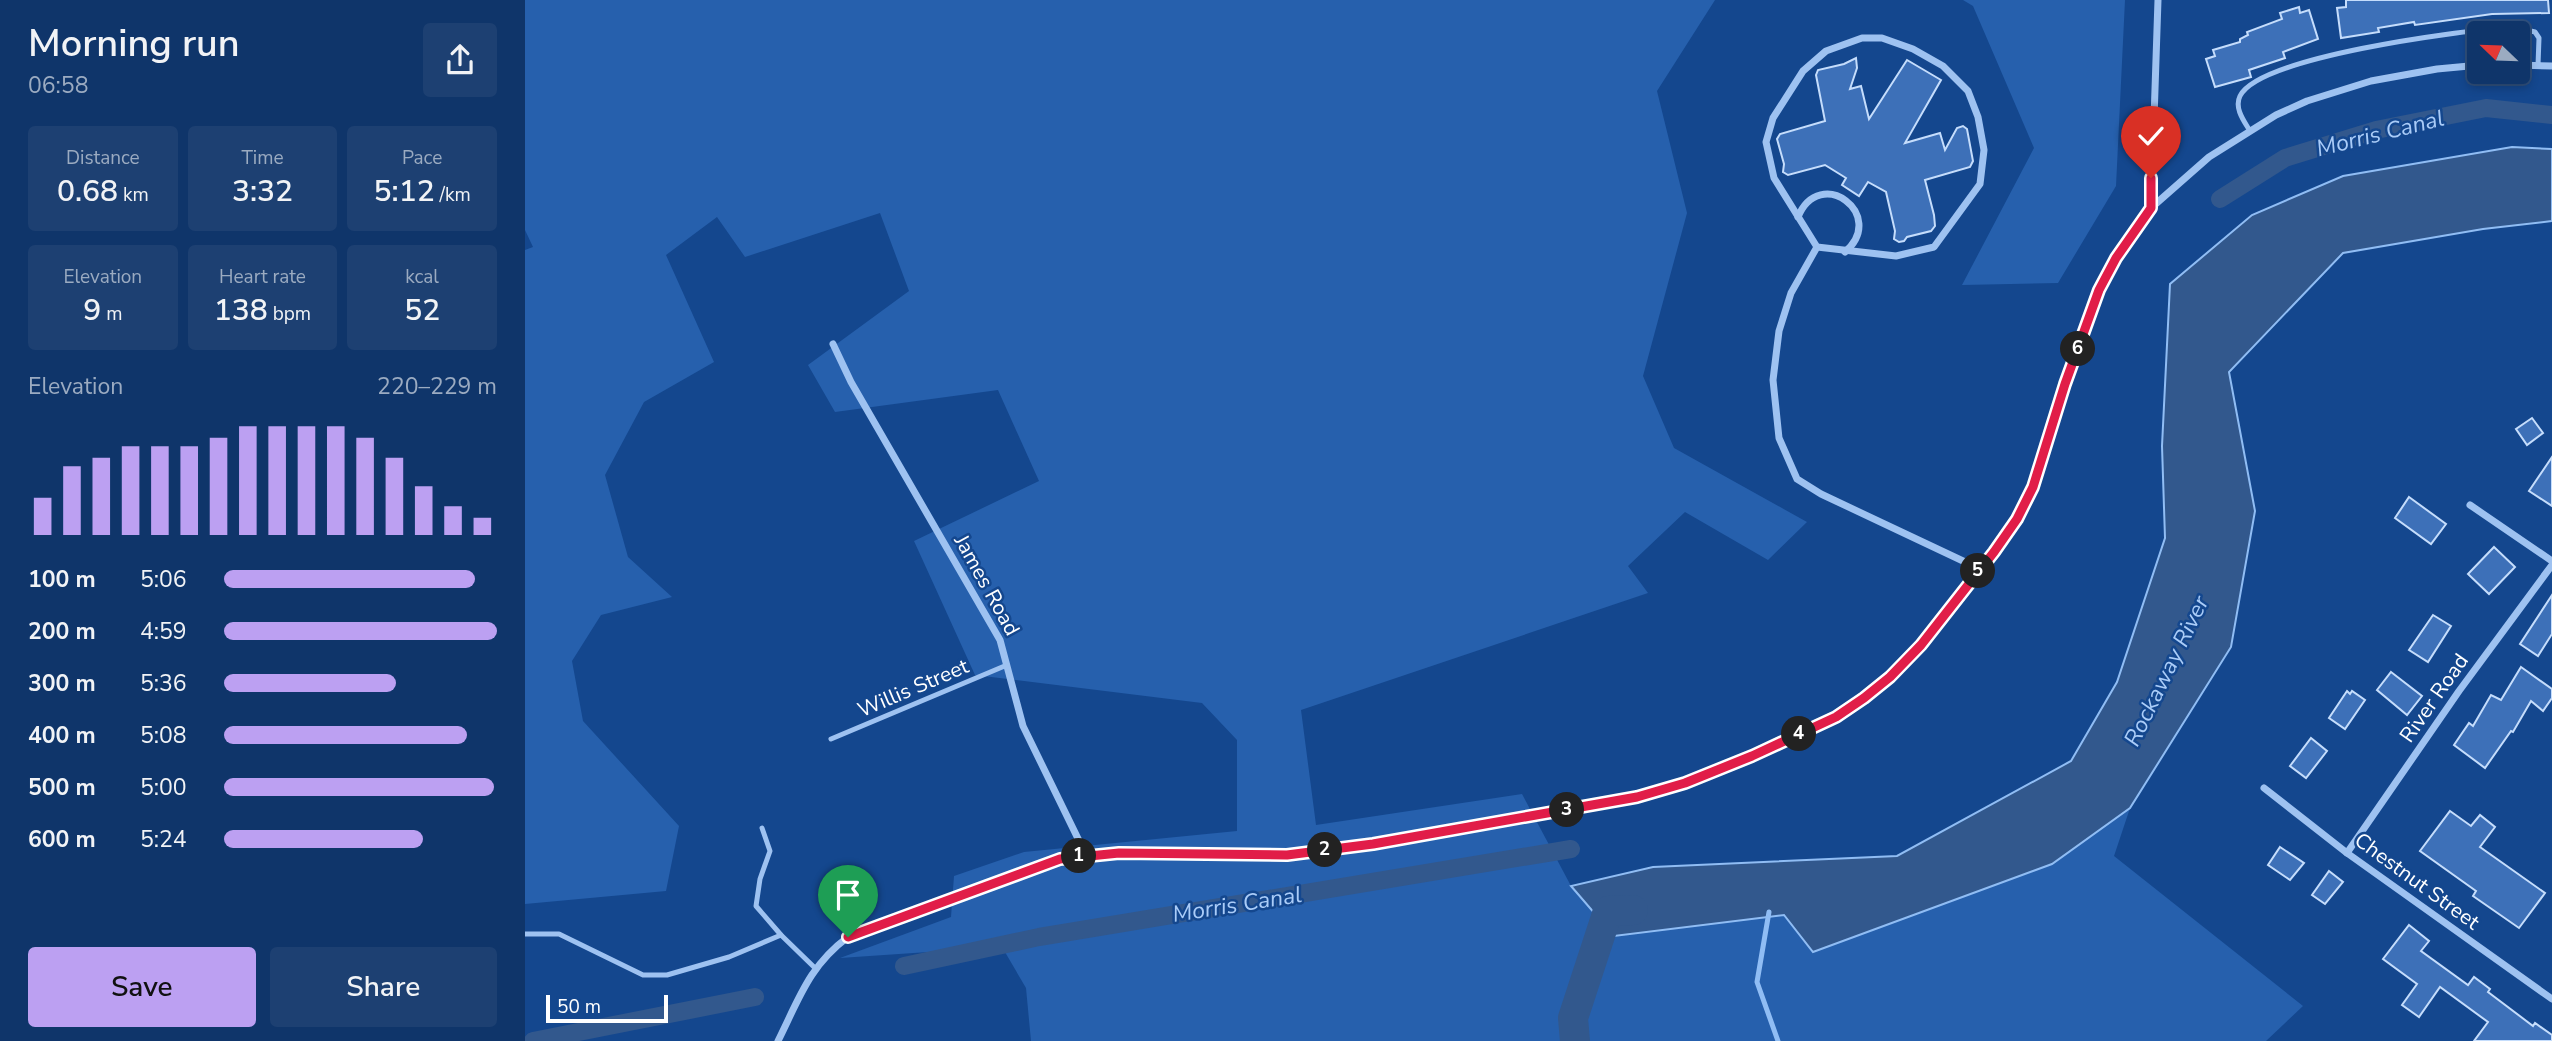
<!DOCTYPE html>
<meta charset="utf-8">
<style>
:root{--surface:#0f356a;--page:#1d4072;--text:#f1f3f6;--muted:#9babc1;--line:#2f507e;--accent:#bca0f2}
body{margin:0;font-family:"Nunito Sans",sans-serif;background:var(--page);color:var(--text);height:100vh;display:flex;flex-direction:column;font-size:26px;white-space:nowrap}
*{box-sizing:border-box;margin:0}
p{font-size:23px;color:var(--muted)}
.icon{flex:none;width:38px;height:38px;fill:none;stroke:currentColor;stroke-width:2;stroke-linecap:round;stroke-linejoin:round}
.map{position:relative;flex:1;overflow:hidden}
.sheet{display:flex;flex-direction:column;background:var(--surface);width:525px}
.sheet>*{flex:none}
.needle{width:46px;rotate:293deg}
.tools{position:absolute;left:1942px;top:21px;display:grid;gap:14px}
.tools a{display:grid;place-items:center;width:63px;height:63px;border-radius:7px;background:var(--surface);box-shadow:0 4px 10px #0003,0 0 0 2px var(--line);font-size:35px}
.scale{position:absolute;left:21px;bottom:18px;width:122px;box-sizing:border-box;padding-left:7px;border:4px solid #fff;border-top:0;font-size:19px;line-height:24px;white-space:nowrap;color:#fff;-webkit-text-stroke:5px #14478e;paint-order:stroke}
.pin{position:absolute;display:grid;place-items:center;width:60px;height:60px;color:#fff;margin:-72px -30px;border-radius:50% 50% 50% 0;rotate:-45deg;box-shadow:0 0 7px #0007}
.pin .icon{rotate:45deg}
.km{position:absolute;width:35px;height:35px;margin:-18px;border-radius:50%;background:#222;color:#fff;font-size:19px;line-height:35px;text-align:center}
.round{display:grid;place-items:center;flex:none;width:74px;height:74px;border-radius:7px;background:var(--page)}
.head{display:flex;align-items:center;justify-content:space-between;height:119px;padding:0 28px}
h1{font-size:38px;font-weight:600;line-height:52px}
.stats{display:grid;grid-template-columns:repeat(3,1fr);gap:10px;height:119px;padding:7px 28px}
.stats div{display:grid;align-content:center;border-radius:7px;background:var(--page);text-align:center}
.stats b{font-size:30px;font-weight:600}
.stats small{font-size:19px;font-weight:400}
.stats p{font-size:19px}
.chart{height:196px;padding:14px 28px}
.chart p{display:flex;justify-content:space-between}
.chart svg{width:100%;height:126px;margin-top:7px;stroke:var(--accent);stroke-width:6}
.button{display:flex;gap:14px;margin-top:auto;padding:14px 28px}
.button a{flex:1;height:80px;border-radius:7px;background:var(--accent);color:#111;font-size:28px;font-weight:600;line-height:80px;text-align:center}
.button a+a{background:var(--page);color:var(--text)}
ul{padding:0 28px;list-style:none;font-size:23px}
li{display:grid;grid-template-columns:112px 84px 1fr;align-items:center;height:52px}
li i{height:18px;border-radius:9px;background:var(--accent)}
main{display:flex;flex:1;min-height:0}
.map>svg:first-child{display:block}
.green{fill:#2660ad}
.water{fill:#32588d;stroke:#90bdf4;stroke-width:2}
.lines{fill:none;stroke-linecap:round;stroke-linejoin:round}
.stream{stroke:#90bdf4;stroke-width:5}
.canal{stroke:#32588d;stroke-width:18}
.river{stroke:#32588d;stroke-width:30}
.building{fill:#3d70b8;stroke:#c5ddfc;stroke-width:2}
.lane{stroke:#9ec2f1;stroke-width:5}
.street{stroke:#9ec2f1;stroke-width:7}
.route-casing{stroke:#fff;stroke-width:14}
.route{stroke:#e11d48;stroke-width:9}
.labels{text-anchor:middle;stroke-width:5;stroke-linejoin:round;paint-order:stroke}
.street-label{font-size:21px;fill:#fff;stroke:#14478e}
.water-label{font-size:23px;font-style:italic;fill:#aaccf8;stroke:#14478e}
</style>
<main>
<section class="sheet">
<div class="head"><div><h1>Morning run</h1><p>06:58</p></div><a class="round"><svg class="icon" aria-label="share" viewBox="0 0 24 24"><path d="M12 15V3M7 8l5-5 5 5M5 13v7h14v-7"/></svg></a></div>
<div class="stats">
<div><p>Distance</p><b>0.68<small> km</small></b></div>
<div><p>Time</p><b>3:32</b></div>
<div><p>Pace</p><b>5:12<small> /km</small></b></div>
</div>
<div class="stats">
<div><p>Elevation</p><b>9<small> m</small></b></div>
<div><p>Heart rate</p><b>138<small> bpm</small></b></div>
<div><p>kcal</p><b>52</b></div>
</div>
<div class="chart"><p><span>Elevation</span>220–229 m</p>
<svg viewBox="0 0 160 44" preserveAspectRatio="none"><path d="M5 44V31M15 44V20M25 44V17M35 44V13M45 44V13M55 44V13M65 44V10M75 44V6M85 44V6M95 44V6M105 44V6M115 44V10M125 44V17M135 44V27M145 44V34M155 44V38"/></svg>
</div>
<ul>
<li><b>100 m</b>5:06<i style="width:92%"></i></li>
<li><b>200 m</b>4:59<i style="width:100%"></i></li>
<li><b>300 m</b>5:36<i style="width:63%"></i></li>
<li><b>400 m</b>5:08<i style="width:89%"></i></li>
<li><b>500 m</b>5:00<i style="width:99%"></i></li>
<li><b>600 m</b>5:24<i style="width:73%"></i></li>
</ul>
<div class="button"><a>Save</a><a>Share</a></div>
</section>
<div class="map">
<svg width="2027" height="1041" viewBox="0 0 2027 1041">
<rect width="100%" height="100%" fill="#14478e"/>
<!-- green -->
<g class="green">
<path d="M 0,0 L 1190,0 L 1132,91 L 1162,213 L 1118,376 L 1149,448 L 1282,522 L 1243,560 L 1160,512 L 1103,566 L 1123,593 L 776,710 L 791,825 L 997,794 L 1046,886 L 1089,936 L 1259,915 L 1527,864 L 1605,808 L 1589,856 L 1778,1006 L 1741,1041 L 506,1041 L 501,988 L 477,947 L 315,958 L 426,917 L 429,876 L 499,852 L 712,831 L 712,740 L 677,703 L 450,675 L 389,541 L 514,481 L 473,390 L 310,412 L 283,365 L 384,291 L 355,213 L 220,257 L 192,217 L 141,255 L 189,362 L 119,402 L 80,475 L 103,557 L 147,597 L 76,615 L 47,661 L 58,721 L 154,826 L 141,891 L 0,904 L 0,250 L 8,247 L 0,230 Z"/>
<path d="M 1438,0 L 1600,0 L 1591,186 L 1533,283 L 1437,285 L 1509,148 L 1448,6 Z"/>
</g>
<!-- water -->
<path class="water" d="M 1987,147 L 2027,149 L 2027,221 L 1958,229 L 1818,253 L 1704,372 L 1730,511 L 1706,647 L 1605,808 L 1527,864 L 1288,952 L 1259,915 L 1089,936 L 1046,886 L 1128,867 L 1372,856 L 1546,761 L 1592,682 L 1640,538 L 1637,446 L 1645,284 L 1727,215 L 1818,176 Z"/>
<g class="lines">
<!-- stream -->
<path class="stream" d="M 1244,912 L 1232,982 L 1253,1041"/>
<!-- canal -->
<g class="canal">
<path d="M 1695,199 L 1760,158 L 1851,130 L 1961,108 L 2027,115"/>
<path d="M 379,966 L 514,937 L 1046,849"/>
<path d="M 8,1041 L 230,997"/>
</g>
<!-- river -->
<path class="river" d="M 1050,1041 L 1048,1018 L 1083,911 L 1108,910"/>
</g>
<!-- building -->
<g class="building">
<path d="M 1821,0 L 2023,0 L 2024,13 L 1967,14 L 1890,25 L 1889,22 L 1853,28 L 1854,32 L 1816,38 L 1812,8 L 1821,7 Z"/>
<path d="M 1774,7 L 1775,13 L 1784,10 L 1793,39 L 1758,52 L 1760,58 L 1724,70 L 1726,77 L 1690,87 L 1681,59 L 1690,56 L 1688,50 L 1715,42 L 1715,39 L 1723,35 L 1722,32 L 1757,19 L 1755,13 Z"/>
<path d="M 1331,58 L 1332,68 L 1325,89 L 1336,86 L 1344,119 L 1382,60 L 1416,80 L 1380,143 L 1415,133 L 1420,150 L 1432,128 L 1438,126 L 1442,129 L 1448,161 L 1445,167 L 1400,180 L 1409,215 L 1410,226 L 1406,231 L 1382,237 L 1379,241 L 1374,242 L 1369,239 L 1370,231 L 1361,192 L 1343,182 L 1334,196 L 1317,185 L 1321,178 L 1300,165 L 1263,175 L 1258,172 L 1259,164 L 1252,139 L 1255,134 L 1300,121 L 1291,75 L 1293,70 L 1319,64 Z"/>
<path d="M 2007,418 L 2018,433 L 2002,445 L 1991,429 Z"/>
<path d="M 2027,457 L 2027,506 L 2004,491 Z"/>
<path d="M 1884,497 L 1921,524 L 1906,544 L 1870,518 Z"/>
<path d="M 1969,547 L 1990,567 L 1964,594 L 1943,574 Z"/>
<path d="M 2027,595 L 2027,634 L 2013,656 L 1995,644 Z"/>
<path d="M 1908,615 L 1926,626 L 1903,662 L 1884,650 Z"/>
<path d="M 1996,667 L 2027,689 L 2027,698 L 2018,711 L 2006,701 L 1988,732 L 1986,731 L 1960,768 L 1929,745 L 1944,723 L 1948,726 L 1966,695 L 1976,700 Z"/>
<path d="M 1866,672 L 1897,696 L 1882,715 L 1852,690 Z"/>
<path d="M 1822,691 L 1825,694 L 1827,691 L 1840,700 L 1820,729 L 1804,718 Z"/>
<path d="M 1786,738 L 1802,751 L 1781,778 L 1765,766 Z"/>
<path d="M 1925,811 L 1946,826 L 1955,815 L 1970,827 L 1955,847 L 2020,893 L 1994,928 L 1948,896 L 1951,891 L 1895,851 Z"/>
<path d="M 1755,847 L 1779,863 L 1765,880 L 1743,865 Z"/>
<path d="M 1804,871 L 1818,882 L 1800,904 L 1787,895 Z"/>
<path d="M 1884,925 L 1904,941 L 1896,951 L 1943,985 L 1949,977 L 1965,989 L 1963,992 L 2008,1026 L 2010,1023 L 2027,1035 L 2027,1041 L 1949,1041 L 1963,1022 L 1915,987 L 1894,1017 L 1877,1005 L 1892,984 L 1858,959 Z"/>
</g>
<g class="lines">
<!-- lane -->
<g class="lane">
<path d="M 1725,131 C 1719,121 1709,108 1715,96 C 1734,57 1933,31 1978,28 C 1989,27 1999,29 2010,32 L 2014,38 L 2013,65"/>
<path d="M 306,739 L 482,665"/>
<path d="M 237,828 L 245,851 L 235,879 L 231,906 L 256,935 L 290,968"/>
<path d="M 0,934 L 34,934 L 118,975 L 142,975 L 204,957 L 256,935"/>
</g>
<!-- street -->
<g class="street">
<path d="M 1337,38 L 1357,38 L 1388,49 L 1418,66 L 1443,91 L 1453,117 L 1459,150 L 1455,184 L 1409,247 L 1371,256 L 1292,247 L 1249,178 L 1241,142 L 1248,118 L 1278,71 L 1301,51 Z"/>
<path d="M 1993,65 L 2027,66"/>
<path d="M 1626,208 L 1633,0"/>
<path d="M 1273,217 C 1295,164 1363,215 1320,252"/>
<path d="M 1292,247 L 1266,293 L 1254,331 L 1248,380 L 1254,438 L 1272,479 L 1296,494 L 1455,569"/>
<path d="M 308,344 L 326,382 L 475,640 L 498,726 L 561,855"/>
<path d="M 1945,505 L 2027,561"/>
<path d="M 1739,788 L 1822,853 L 2027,999"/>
<path d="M 1822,853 L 1934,691 L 2027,565"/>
<path d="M 253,1041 C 274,999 284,966 323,937 L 535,859 L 594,853 L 762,855 L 848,844 L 1112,797 L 1160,783 L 1227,756 L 1311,717 L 1339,698 L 1365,677 L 1396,645 L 1469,552 L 1492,519 L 1508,487 L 1540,384 L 1574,290 L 1591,258 L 1626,208 L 1684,157 L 1751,115 L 1782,101 L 1846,81 L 1912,69 L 1955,65"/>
</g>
</g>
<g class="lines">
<defs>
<path id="route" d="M 323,937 L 535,859 L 594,853 L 762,855 L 848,844 L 1112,797 L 1160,783 L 1227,756 L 1311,717 L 1339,698 L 1365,677 L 1396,645 L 1469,552 L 1492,519 L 1508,487 L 1540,384 L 1574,290 L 1591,258 L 1626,208 L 1626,178"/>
</defs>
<!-- route casing -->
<use href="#route" class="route-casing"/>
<!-- route -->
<use href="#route" class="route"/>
</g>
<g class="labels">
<!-- street labels -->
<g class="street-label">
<text transform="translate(462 585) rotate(61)" y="7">James Road</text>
<text transform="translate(388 688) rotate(-23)" y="7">Willis Street</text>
<text transform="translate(1909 698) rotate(-55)" y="7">River Road</text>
<text transform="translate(1892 881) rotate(36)" y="7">Chestnut Street</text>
</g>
<!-- water labels -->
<g class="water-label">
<text transform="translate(1855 133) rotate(-14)" y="8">Morris Canal</text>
<text transform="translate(1641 671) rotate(-64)" y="8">Rockaway River</text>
<text transform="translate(712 904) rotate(-9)" y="8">Morris Canal</text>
</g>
</g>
</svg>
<div class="tools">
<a><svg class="needle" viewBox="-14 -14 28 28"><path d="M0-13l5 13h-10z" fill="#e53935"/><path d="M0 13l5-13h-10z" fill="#9babc1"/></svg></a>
</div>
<div class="scale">50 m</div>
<div class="pin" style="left:323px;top:937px;background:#1e9e55"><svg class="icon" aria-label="arrive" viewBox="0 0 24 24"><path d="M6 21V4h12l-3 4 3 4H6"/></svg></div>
<div class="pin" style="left:1626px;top:178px;background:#d93025"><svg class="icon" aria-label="check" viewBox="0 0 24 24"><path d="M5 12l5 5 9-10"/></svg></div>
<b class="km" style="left:554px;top:856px">1</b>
<b class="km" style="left:800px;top:850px">2</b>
<b class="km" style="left:1042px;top:810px">3</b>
<b class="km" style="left:1274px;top:734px">4</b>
<b class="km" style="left:1453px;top:571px">5</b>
<b class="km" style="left:1553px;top:349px">6</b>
</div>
</main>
